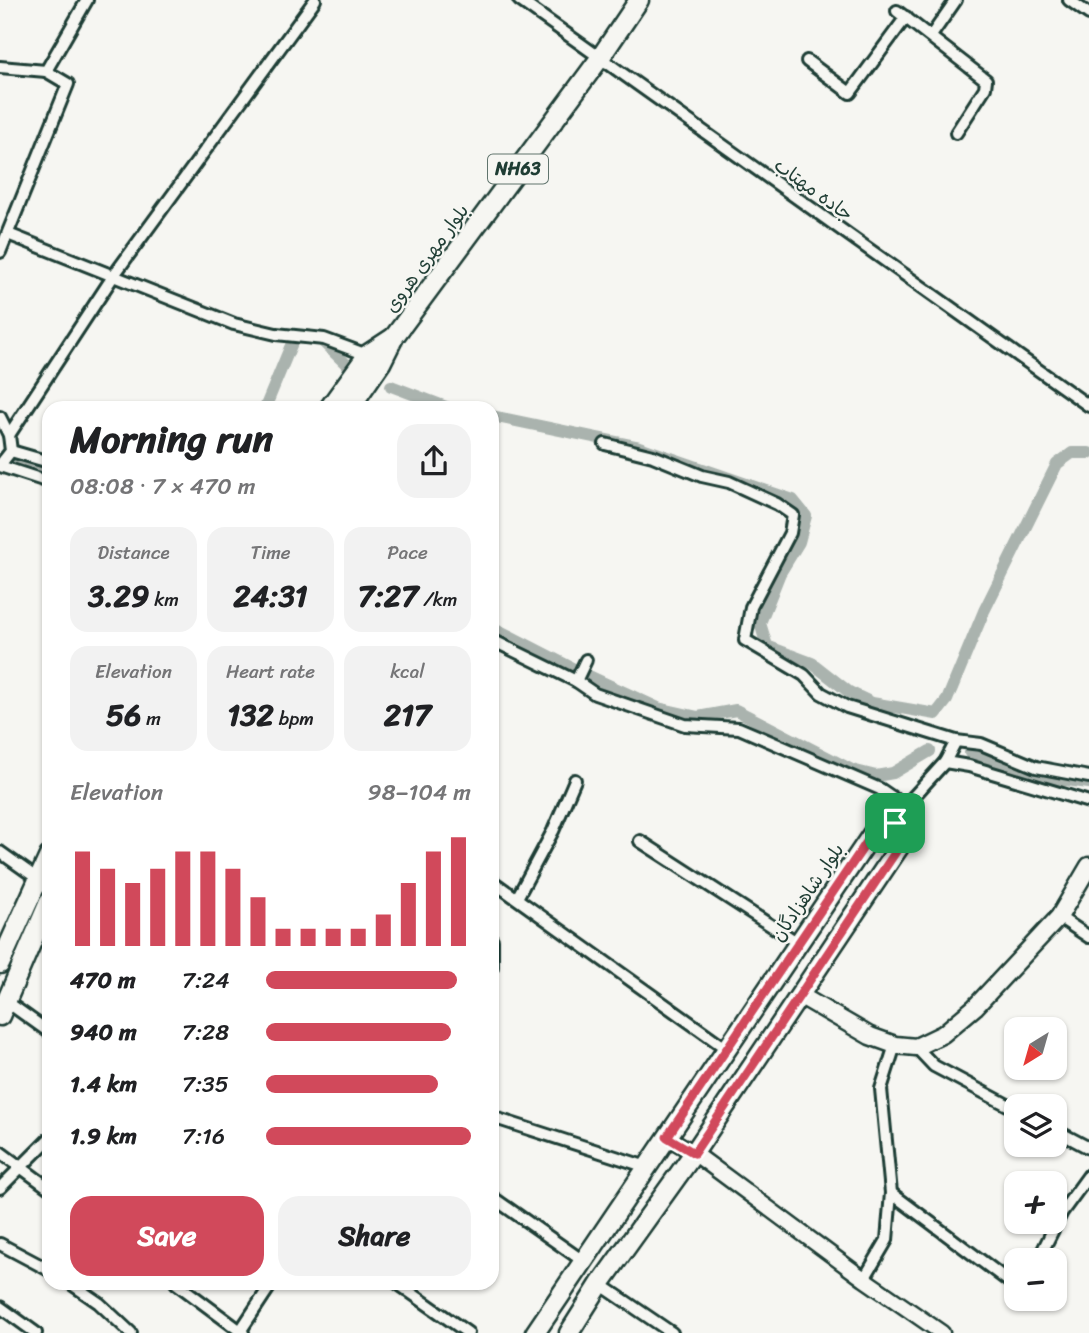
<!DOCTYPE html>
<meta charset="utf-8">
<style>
:root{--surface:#fff;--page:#f2f2f2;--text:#202124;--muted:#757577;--accent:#d1495b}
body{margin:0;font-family:Sriracha,"Playpen Sans Arabic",sans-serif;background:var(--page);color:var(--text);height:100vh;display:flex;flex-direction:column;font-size:26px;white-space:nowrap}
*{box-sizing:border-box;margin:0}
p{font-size:23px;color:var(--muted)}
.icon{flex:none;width:38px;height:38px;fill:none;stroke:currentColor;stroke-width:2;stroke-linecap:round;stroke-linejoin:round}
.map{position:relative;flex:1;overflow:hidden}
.drawer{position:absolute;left:42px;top:401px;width:457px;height:889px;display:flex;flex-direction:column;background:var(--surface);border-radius:21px;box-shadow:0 2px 5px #0004}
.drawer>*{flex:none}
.needle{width:46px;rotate:217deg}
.tools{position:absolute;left:1004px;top:1017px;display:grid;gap:14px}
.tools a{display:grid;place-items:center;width:63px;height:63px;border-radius:14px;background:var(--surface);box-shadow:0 2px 5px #0004;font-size:35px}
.pin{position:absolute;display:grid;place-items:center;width:60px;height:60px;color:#fff;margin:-30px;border-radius:14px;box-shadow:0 4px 10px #0006}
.round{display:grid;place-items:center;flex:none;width:74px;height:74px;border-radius:21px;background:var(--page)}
.headline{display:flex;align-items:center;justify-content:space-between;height:119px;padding:0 28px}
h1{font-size:38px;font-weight:700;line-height:52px}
.figures{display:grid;grid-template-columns:repeat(3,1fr);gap:10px;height:119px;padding:7px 28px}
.figures div{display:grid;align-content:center;border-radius:18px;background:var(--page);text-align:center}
.figures b{font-size:30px;font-weight:700}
.figures small{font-size:19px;font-weight:400}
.figures p{font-size:19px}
.chart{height:196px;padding:14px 28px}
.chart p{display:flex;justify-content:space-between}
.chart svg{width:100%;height:126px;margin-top:7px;stroke:var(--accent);stroke-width:6}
.action{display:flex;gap:14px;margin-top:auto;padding:14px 28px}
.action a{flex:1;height:80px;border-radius:21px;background:var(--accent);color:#fff;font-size:28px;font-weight:700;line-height:80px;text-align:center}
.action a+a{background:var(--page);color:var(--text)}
ul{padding:0 28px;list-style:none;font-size:23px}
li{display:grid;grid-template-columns:112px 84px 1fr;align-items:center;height:52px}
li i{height:18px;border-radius:9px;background:var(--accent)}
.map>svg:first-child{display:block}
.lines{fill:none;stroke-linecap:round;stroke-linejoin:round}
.canal{stroke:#aab3ae;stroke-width:12}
.minor-casing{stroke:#1f3d34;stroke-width:16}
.tertiary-casing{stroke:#1f3d34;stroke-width:19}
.secondary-casing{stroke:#1f3d34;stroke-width:21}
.primary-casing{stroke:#1f3d34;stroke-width:23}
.trunk-casing{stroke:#1f3d34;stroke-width:23}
.minor{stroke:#f6f6f2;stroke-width:10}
.tertiary{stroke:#f6f6f2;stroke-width:14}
.secondary{stroke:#f6f6f2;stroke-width:16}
.primary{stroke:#f6f6f2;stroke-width:18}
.trunk{stroke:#f6f6f2;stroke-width:18}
.route-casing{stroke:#fff;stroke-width:14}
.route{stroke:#d1495b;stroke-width:9}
.labels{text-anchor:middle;stroke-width:5;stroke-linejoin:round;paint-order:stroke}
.shield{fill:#f6f6f2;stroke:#60746d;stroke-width:2}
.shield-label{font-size:18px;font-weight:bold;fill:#1f3d34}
.street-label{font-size:19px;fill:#1f3d34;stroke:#f6f6f2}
</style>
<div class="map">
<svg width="1089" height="1333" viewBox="0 0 1089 1333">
<rect width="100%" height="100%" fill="#f6f6f2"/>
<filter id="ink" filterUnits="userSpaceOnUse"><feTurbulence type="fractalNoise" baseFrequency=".0143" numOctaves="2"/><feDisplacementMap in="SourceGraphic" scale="14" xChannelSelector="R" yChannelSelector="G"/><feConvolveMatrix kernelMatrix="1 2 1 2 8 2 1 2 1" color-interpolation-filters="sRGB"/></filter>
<g filter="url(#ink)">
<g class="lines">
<!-- canal -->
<g class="canal">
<path d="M 391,386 L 449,408"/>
<path d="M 265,408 L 294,338 L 321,340 L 345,363"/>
<path d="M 492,416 L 636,446 L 793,500 L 806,516 L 799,542 L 780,573 L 760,623 L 767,646 L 812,663 L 849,692 L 872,703 L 936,714 L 947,700 L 984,611 L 1057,464 L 1072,453 L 1089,453"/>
<path d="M 0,459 L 16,467 L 49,472"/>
<path d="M 492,627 L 578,671 L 658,708 L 698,717 L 736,710 L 852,770 L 876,776 L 893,773 L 930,751"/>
<path d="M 970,753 L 984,756 L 1044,781 L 1066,780 L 1089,783"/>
</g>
<defs>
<g id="minor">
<path d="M 519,0 L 1089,406"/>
<path d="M 1069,0 L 1089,14"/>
<path d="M 897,11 L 986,80 L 985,88 L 956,133"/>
<path d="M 931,36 L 956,0"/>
<path d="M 807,61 L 850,93 L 906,17"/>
<path d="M 0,67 L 46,71 L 87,0"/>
<path d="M 8,234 L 234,324 L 276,334 L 324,339 L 370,356"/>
<path d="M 0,252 L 68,84 L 46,71"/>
<path d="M 0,417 L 9,435 L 11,451 L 0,465"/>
<path d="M 9,435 L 114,275 L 315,0"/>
<path d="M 605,444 L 653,456 L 702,476 L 729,482 L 777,504 L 793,515 L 790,533 L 751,607 L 745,640 L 804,675 L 821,693 L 847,707 L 956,741 L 981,744 L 1036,767 L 1089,777"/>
<path d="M 11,451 L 49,462"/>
<path d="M 0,466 L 49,482"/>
<path d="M 492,640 L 576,681 L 595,694 L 685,725 L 739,728 L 880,789 L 905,806"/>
<path d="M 576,681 L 586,660"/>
<path d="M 945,762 L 969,766 L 1089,802"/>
<path d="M 895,823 L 905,806 L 945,762 L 956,741"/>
<path d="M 640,841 L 798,943"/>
<path d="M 0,852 L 38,879"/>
<path d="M 492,881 L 727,1049"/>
<path d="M 517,898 L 553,831 L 575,780"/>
<path d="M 1059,917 L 1089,937"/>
<path d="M 492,940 L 492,967"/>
<path d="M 3,999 L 49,1032"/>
<path d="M 916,1047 L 934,1066 L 1017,1110"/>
<path d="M 492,1117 L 647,1167"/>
<path d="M 1055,1130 L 1089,1148"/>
<path d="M 0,1152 L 49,1188"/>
<path d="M 0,1188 L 49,1139"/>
<path d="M 891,1193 L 1011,1283 L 1017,1284"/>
<path d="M 492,1197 L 583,1261"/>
<path d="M 0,1244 L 49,1270"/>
<path d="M 1038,1260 L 1062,1212 L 1089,1175"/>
<path d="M 864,1279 L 887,1240 L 891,1193 L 881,1089 L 895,1045"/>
<path d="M 70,1283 L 99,1303 L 131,1333"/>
<path d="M 176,1283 L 243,1333"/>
<path d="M 397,1283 L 468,1333"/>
<path d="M 600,1284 L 672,1333"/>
<path d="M 0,1307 L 36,1333"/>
<path d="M 239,1333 L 272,1283"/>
</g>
<path id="tertiary" d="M 667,1137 L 694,1153 L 864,1279 L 942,1333"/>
<path id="secondary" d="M 801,996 L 870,1036 L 895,1045 L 916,1047 L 943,1034 L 975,1007 L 1059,917 L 1089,866"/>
<path id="primary" d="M 535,1333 L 877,827 L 886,821 L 895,823 L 902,831 L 901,844 L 694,1153 L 600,1284 L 569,1333"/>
<g id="trunk">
<path d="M 329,408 L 368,354 L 394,337"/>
<path d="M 350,408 L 381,363 L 394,337 L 600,58 L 639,0"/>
<path d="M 0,964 L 49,856"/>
<path d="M 0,1016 L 49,902"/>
</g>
</defs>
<!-- minor casing -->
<use href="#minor" class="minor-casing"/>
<!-- tertiary casing -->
<use href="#tertiary" class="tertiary-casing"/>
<!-- secondary casing -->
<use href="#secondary" class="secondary-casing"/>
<!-- primary casing -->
<use href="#primary" class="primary-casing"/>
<!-- trunk casing -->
<use href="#trunk" class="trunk-casing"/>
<!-- minor -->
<use href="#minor" class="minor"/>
<!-- tertiary -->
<use href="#tertiary" class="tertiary"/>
<!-- secondary -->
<use href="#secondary" class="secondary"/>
<!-- primary -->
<use href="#primary" class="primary"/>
<!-- trunk -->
<use href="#trunk" class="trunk"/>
</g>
</g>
<g class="lines" filter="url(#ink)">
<defs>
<path id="route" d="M 886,821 L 895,823 L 902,831 L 901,844 L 694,1153 L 667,1137 L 877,827 Z"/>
</defs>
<!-- route casing -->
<use href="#route" class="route-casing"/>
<!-- route -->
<use href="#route" class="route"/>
</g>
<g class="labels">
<!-- shield labels -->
<rect class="shield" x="488" y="154.5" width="60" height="29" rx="5"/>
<g class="shield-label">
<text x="518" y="175">NH63</text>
</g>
<!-- street labels -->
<g class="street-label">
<text transform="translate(814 189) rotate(36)" y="7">جاده مهتاب</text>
<text transform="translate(426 258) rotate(-54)" y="7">بلوار مهری هروی</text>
<text transform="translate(807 892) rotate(-56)" y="7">بلوار شاهزادگان</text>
</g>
</g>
</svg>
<div class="tools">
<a><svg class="needle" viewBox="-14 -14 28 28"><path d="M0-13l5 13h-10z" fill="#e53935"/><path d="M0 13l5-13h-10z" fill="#757577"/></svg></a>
<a><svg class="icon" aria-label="layers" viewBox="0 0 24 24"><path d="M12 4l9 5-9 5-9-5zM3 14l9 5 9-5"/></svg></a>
<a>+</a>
<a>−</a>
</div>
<div class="pin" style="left:895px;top:823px;background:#1e9e55"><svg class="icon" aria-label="arrive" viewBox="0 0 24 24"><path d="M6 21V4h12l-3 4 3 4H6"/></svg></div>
<section class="drawer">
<div class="headline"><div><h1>Morning run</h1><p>08:08 · 7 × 470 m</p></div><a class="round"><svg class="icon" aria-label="share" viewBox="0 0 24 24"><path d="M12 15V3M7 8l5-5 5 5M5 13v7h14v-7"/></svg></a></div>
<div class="figures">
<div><p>Distance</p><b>3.29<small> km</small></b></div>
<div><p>Time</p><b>24:31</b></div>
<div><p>Pace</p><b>7:27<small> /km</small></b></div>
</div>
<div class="figures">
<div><p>Elevation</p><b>56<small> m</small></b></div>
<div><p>Heart rate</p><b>132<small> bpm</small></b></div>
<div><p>kcal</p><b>217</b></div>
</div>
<div class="chart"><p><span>Elevation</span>98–104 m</p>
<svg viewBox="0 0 160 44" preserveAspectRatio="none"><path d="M5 44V11M15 44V17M25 44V22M35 44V17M45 44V11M55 44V11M65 44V17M75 44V27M85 44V38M95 44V38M105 44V38M115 44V38M125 44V33M135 44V22M145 44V11M155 44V6"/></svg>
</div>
<ul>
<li><b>470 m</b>7:24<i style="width:93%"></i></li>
<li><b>940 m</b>7:28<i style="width:90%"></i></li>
<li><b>1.4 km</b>7:35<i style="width:84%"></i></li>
<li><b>1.9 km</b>7:16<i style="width:100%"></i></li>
</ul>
<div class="action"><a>Save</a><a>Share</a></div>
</section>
</div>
